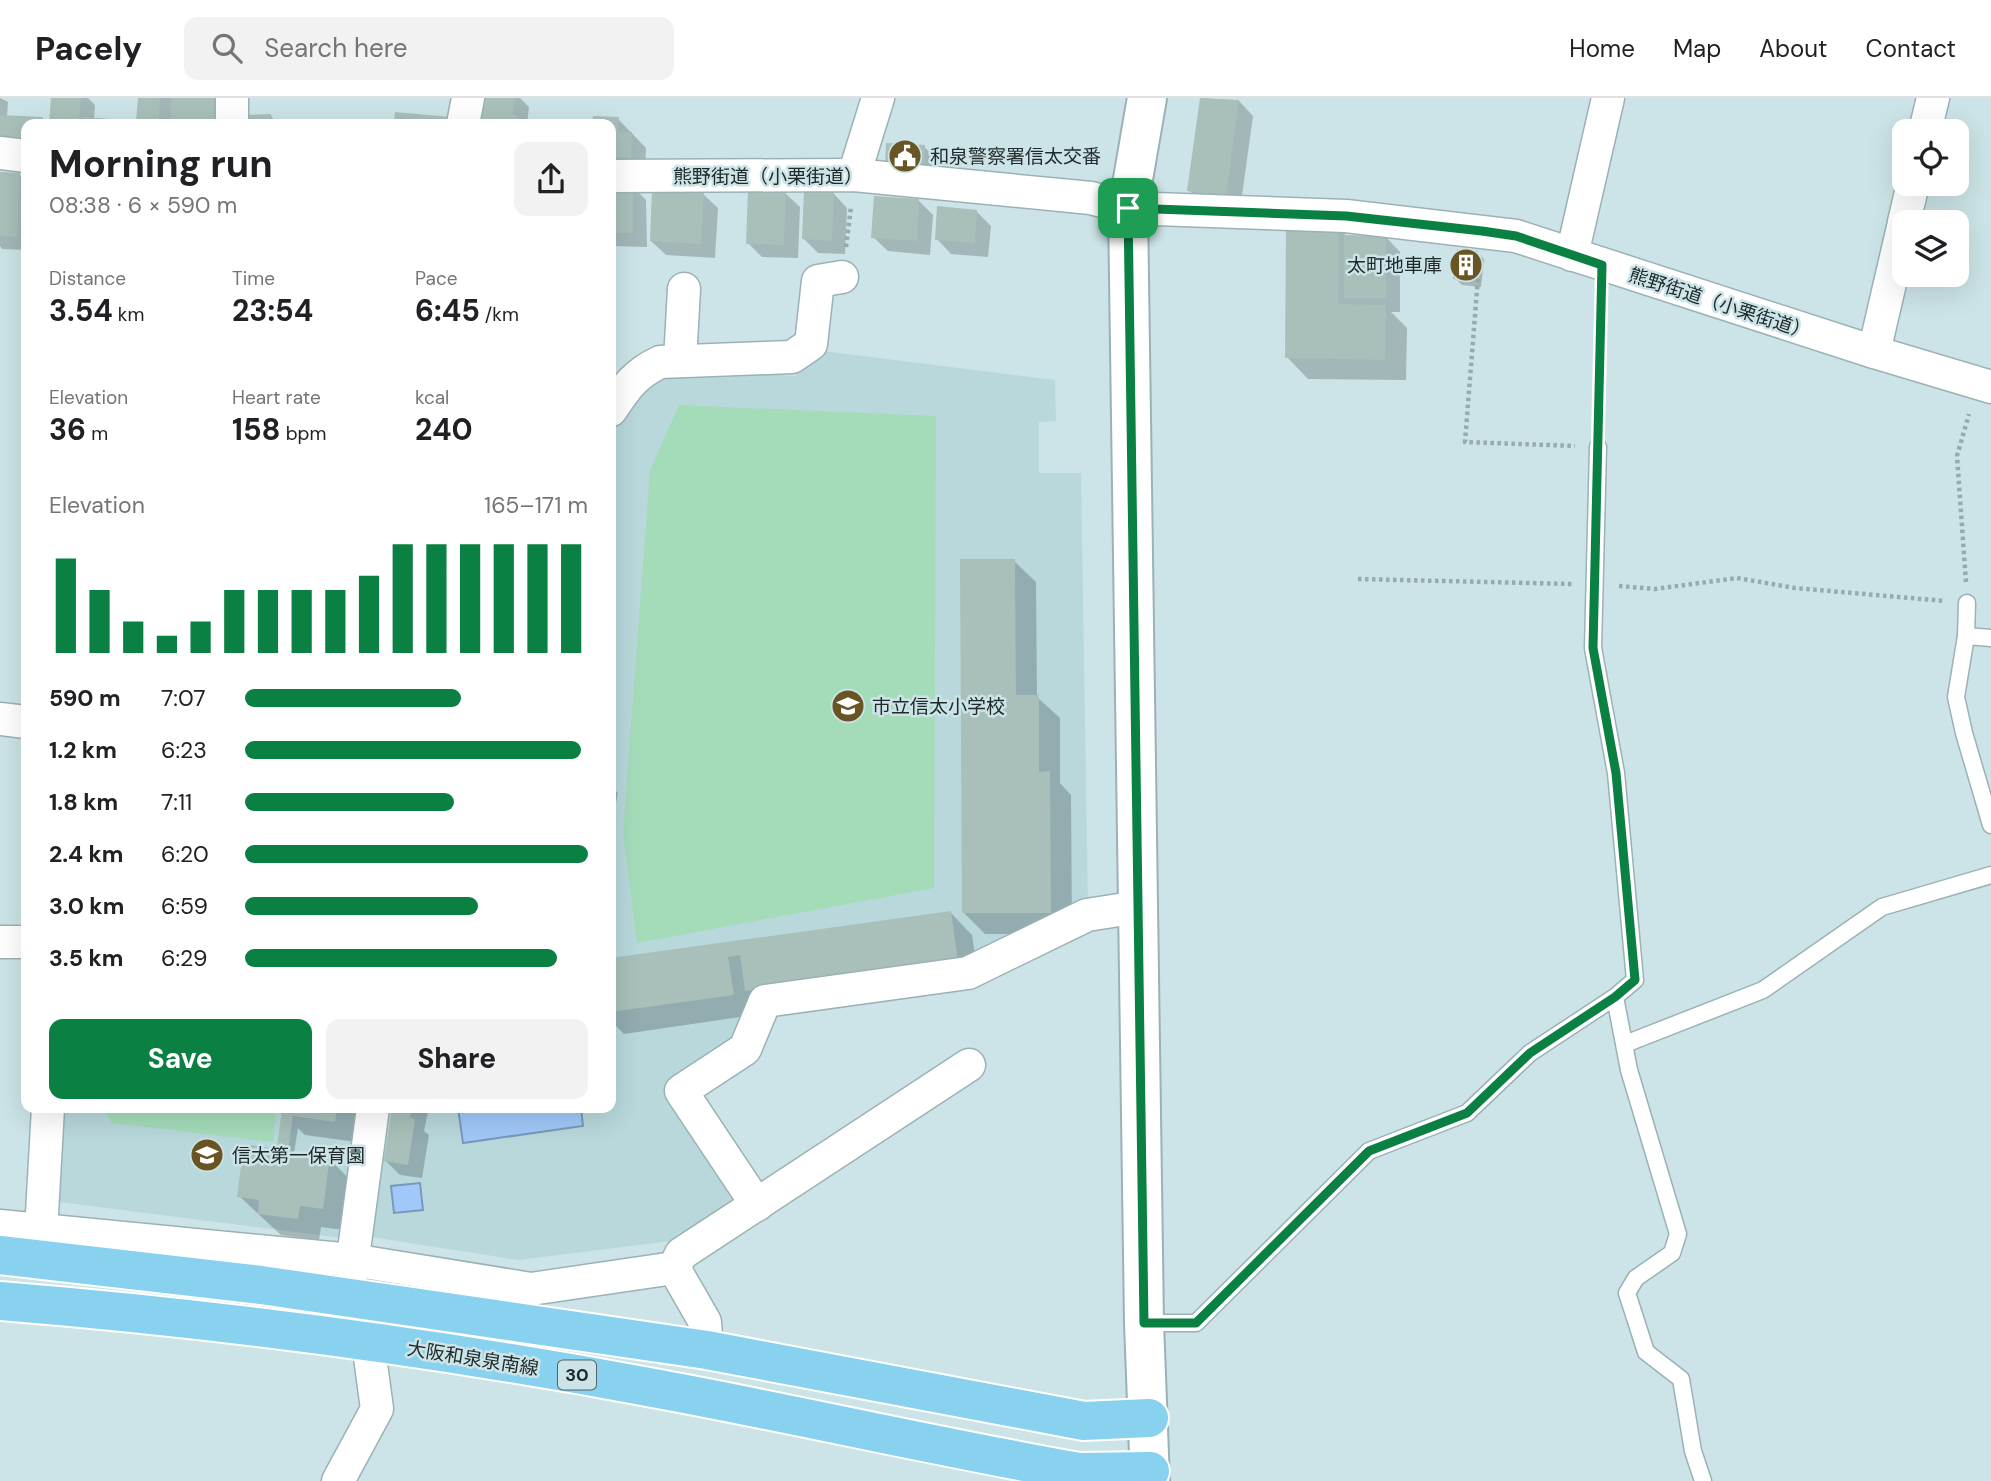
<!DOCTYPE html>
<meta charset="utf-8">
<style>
:root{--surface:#fff;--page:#f2f2f2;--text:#202124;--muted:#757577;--line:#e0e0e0;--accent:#0b8043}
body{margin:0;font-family:"DM Sans","Noto Sans JP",sans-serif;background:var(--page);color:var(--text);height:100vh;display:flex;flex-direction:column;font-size:26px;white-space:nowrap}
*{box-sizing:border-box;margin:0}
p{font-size:23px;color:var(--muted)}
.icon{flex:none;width:38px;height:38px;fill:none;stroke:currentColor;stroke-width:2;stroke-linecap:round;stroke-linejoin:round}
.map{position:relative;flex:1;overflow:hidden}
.drawer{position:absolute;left:21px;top:21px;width:595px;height:994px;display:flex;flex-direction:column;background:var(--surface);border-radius:14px;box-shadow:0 7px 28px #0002}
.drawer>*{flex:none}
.tools{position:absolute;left:1892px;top:21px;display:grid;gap:14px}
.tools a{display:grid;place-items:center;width:77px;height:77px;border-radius:14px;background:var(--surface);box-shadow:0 7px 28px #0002;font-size:35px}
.pin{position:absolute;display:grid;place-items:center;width:60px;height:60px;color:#fff;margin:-30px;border-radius:14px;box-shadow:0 4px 10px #0006}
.round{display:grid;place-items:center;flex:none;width:74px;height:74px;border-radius:14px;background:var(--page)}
.headline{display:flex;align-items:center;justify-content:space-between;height:119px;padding:0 28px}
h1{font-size:38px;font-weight:700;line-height:52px}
.stats{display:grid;grid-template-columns:repeat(3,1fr);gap:10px;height:119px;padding:7px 28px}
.stats div{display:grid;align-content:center}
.stats b{font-size:30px;font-weight:700}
.stats small{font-size:19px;font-weight:400}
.stats p{font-size:19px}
.chart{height:196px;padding:14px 28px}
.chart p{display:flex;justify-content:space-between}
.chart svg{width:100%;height:126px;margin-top:7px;stroke:var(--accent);stroke-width:6}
.cta{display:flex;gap:14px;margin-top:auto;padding:14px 28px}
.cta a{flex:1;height:80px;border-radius:14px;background:var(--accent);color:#fff;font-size:28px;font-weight:700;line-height:80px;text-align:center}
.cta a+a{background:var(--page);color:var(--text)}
ul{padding:0 28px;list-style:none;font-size:23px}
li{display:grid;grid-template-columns:112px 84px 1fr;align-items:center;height:52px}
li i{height:18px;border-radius:9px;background:var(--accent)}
header{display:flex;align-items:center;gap:42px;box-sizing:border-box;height:98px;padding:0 35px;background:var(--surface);border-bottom:2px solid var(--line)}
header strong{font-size:33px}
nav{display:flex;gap:38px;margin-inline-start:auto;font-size:24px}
.search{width:490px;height:63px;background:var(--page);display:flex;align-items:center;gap:18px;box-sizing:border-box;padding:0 24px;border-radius:14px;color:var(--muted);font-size:26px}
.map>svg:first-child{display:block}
.built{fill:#b8d8dc}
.park{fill:#a4dcba}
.water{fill:#a0c8f8;stroke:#7a99ba;stroke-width:2}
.shadow{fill:#0003}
.building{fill:#a8bfba}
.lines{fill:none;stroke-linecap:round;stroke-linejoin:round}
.service-casing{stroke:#9bb2b5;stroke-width:19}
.minor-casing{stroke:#9bb2b5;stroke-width:35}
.tertiary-casing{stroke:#9bb2b5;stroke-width:42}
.primary-casing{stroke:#fff;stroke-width:42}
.path{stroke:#97aaac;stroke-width:4.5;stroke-dasharray:3.5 3.5;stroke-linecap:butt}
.service{stroke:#fff;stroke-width:16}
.minor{stroke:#fff;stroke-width:32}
.tertiary{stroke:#fff;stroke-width:38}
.primary{stroke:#88d1ef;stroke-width:38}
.route-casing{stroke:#fff;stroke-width:14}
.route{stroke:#0b8043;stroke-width:9}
.labels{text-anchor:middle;stroke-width:5;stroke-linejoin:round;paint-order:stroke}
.shield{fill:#cce4e7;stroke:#546263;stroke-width:2}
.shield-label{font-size:18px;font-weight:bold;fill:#212a2b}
.poi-label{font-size:19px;fill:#212a2b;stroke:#cce4e7;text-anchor:start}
.street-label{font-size:19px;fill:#212a2b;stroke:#cce4e7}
</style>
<header>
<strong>Pacely</strong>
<div class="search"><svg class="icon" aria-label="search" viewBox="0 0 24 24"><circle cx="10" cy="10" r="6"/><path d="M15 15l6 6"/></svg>Search here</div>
<nav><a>Home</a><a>Map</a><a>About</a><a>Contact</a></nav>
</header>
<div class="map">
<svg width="1991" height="1383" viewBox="0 0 1991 1383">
<rect width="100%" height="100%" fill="#cce4e7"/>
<!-- built -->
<g class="built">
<path d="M 823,253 L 1055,282 L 1056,323 L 1039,324 L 1039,375 L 1081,375 L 1088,806 L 966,867 L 759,899 L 735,948 L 671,992 L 743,1102 L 671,1143 L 518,1162 L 372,1139 L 390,1010 L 611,1010 L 611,333 L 637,291 L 664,276 L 693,271 L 795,278 Z"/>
<path d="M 64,1010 L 358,1010 L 343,1140 L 59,1104 Z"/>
</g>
<!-- park -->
<g class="park">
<path d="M 679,307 L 936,318 L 934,790 L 637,845 L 623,734 L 650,372 Z"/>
<path d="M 104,1010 L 276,1010 L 273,1044 L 111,1025 Z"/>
</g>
<!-- water -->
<g class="water">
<path d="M 458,1010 L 581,1010 L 583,1028 L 463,1045 Z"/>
<path d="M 420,1085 L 423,1112 L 394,1115 L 391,1088 Z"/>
</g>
<!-- shadow -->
<g class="shadow">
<path d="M 0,0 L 8,4 L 7,19 L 42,21 L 48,26 L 26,26 L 26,59 L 0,58 Z"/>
<path d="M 52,0 L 88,0 L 95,7 L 94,22 L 138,25 L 140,0 L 225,0 L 238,26 L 51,26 Z"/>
<path d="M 479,0 L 520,0 L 529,9 L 527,26 L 476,26 Z"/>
<path d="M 1202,0 L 1239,3 L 1253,18 L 1240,112 L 1203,107 L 1189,92 Z"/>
<path d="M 271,18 L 277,26 L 246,26 Z"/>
<path d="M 594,20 L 618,21 L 646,50 L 645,73 L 611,72 L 611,26 L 594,26 Z"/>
<path d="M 888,47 L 924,49 L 931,55 L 930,78 Z"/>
<path d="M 0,76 L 20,77 L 26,84 L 26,152 L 2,151 L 0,148 Z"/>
<path d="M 611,88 L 632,88 L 646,102 L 647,149 L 611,148 Z"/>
<path d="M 785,95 L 800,109 L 798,160 L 762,159 L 748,145 Z"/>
<path d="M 833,95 L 847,110 L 845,156 L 818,155 L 804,141 Z"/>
<path d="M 703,96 L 718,110 L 715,160 L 666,157 L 651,143 Z"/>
<path d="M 919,103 L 933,117 L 930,157 L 888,153 L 873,139 Z"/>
<path d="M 976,113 L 991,128 L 988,159 L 951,156 L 937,141 Z"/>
<path d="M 1338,130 L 1348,139 L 1386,139 L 1400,154 L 1400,214 L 1391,214 L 1407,230 L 1406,282 L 1308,281 L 1287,259 Z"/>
<path d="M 1477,154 L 1484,161 L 1481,189 L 1462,187 L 1455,180 Z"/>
<path d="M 1014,463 L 1036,484 L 1037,599 L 1060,620 L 1060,685 L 1071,697 L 1072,836 L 985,836 L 963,814 Z"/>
<path d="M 611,688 L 618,695 L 611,730 Z"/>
<path d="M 951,815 L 972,837 L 979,884 L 624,936 L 611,923 L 611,862 Z"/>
<path d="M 284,1010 L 374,1010 L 356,1044 L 305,1037 L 298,1030 L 294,1055 L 329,1060 L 350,1082 L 344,1132 L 321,1129 L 319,1142 L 281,1137 L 239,1098 L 278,1053 Z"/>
<path d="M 394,1010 L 423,1010 L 428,1014 L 424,1033 L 429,1037 L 422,1080 L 400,1077 L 386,1063 Z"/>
</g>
<!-- building -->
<g class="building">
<path d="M 51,0 L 81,0 L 79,26 L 49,26 Z"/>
<path d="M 138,0 L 160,0 L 159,26 L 83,26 L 83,19 L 136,23 Z"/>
<path d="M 171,0 L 225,0 L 223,26 L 170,26 Z"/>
<path d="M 477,0 L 515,0 L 513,17 L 518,18 L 517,26 L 474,26 Z"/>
<path d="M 1200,0 L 1239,2 L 1226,98 L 1187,93 Z"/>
<path d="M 395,14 L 450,19 L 450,26 L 394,26 Z"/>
<path d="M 271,16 L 272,26 L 244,26 L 244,17 Z"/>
<path d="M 0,17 L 43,19 L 43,26 L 26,26 L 26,47 L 0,45 Z"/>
<path d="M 593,18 L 619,19 L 618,33 L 632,34 L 631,60 L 611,59 L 611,26 L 592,26 Z"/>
<path d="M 326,21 L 327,26 L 307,26 L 307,22 Z"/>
<path d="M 886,45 L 925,47 L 924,72 L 885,70 Z"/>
<path d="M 0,74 L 20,75 L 17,139 L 0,138 Z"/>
<rect x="611" y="86" width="22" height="49"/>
<path d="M 652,91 L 704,94 L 701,146 L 650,143 Z"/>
<path d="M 748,92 L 786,93 L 784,147 L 746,146 Z"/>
<path d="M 804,92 L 834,94 L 832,143 L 802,141 Z"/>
<path d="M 874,98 L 919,101 L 917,143 L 871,140 Z"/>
<path d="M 937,108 L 977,112 L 975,145 L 935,142 Z"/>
<path d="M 1286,127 L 1339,128 L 1338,206 L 1386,207 L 1385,262 L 1285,260 Z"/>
<path d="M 1344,137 L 1386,138 L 1386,200 L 1344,200 Z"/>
<path d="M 1457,151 L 1478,153 L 1475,183 L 1453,181 Z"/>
<path d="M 960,461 L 1015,461 L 1016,597 L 1039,597 L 1039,674 L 1050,673 L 1051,815 L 962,815 Z"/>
<path d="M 951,813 L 958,863 L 745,893 L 740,857 L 728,859 L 734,897 L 611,914 L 611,860 Z"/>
<path d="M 282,1010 L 337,1010 L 335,1024 L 293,1018 L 288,1053 L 330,1058 L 323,1111 L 300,1108 L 298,1121 L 258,1116 L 259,1102 L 237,1099 L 244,1046 L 277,1051 Z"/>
<path d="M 392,1010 L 412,1010 L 410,1020 L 415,1021 L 408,1067 L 384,1063 Z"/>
</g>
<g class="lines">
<defs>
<g id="service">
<path d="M 1967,505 L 1966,538 L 1956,599 L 1964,635 L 1991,727"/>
<path d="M 1966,538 L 1991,540"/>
<path d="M 1615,899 L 1629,972 L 1678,1136 L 1672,1155 L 1636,1180 L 1627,1195 L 1646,1254 L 1681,1281 L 1693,1353 L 1703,1383"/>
<path d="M 1625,946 L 1763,892 L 1882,809 L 1991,777"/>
<path d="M 1144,1225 L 1196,1225 L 1369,1053 L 1467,1015 L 1530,955 L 1615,899 L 1635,882 L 1616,675 L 1593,550 L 1598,349"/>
</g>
<g id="minor">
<path d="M 232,26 L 232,0"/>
<path d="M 463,26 L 468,0"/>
<path d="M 1925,33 L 1933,0"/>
<path d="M 0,55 L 26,58"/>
<path d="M 854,77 L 878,0"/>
<path d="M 611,78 L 854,77 L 1091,100 L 1128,110 L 1346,118 L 1516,138 L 1874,254 L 1991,289"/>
<path d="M 1904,124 L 1913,86"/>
<path d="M 1572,157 L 1608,0"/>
<path d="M 1874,254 L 1904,125"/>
<path d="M 680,263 L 684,191"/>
<path d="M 611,312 C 626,289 635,276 660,264 L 792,259 L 811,246 L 818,183 L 842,179"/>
<path d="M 0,621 L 26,624"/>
<path d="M 0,844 L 26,844"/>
<path d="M 757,1107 L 681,993 L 745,951 L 765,903 L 968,875 L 1087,817 L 1138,809"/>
<path d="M 0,1128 L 352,1162 L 531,1191 L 674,1170 L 705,1224 L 707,1252"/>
<path d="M 41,1133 L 48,1010"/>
<path d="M 674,1170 L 681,1156 L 969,967"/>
<path d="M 350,1182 L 373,1010"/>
<path d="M 338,1383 L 377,1311 L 368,1244"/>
</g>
<path id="tertiary" d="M 1147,0 L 1128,110 L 1144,1225 L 1150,1383"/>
<g id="primary">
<path d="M 0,1157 L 261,1187 L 707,1252 L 1084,1323 L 1149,1320"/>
<path d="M 0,1203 C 220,1221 441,1250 659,1291 C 799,1317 938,1349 1079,1374 L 1150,1373"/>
</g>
</defs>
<!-- service casing -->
<use href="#service" class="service-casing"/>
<!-- minor casing -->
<use href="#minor" class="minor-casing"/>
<!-- tertiary casing -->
<use href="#tertiary" class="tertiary-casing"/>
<!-- primary casing -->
<use href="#primary" class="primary-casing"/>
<!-- path -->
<g class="path">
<path d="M 25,90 L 26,174"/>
<path d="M 846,149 L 851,109"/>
<path d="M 1479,167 L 1465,344 L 1575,348"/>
<path d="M 1598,327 L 1602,200"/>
<path d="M 1358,481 L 1572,486"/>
<path d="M 1966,484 L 1957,358 L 1969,316"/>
<path d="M 1619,488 L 1655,491 L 1737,480 L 1795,490 L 1945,503"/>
</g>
<!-- service -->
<use href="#service" class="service"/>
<!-- minor -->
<use href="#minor" class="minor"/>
<!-- tertiary -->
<use href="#tertiary" class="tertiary"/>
<!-- primary -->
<use href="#primary" class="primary"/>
</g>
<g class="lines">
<defs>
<path id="route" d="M 1128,110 L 1346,118 L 1482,133 L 1516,138 L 1602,167 L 1593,550 L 1616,675 L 1635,882 L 1615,899 L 1530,955 L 1467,1015 L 1369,1053 L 1196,1225 L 1144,1225 Z"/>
</defs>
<!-- route casing -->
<use href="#route" class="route-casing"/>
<!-- route -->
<use href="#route" class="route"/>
</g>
<!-- icons -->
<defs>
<symbol id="civic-disc" viewBox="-11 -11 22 22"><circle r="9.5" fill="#695423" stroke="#cce4e7"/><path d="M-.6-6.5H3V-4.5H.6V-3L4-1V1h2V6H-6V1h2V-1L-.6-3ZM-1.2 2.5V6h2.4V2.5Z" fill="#fff"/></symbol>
<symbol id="building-disc" viewBox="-11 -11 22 22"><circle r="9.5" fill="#695423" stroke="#cce4e7"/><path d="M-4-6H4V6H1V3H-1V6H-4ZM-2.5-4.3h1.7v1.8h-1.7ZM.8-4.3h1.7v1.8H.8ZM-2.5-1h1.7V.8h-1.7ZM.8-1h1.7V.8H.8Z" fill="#fff"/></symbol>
<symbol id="school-disc" viewBox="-11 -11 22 22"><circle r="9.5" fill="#695423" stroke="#cce4e7"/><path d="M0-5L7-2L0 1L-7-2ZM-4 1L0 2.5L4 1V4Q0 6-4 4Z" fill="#fff"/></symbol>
</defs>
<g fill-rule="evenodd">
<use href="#civic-disc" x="886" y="39" width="38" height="38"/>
<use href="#building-disc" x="1447" y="148" width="38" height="38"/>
<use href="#school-disc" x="829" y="589" width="38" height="38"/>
<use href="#school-disc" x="188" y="1038" width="38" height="38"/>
</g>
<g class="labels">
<!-- shield labels -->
<rect class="shield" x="558" y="1262.5" width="38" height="29" rx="5"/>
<g class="shield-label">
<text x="577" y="1283">30</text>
</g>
<!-- poi labels -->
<g class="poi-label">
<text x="930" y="65">和泉警察署信太交番</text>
<text x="1442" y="174" text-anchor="end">太町地車庫</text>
<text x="872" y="615">市立信太小学校</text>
<text x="232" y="1064">信太第一保育園</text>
</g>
<!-- street labels -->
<g class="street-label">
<text x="768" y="85">熊野街道（小栗街道）</text>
<text transform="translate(1720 205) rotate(18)" y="7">熊野街道（小栗街道）</text>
<text transform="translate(473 1260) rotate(9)" y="7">大阪和泉泉南線</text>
</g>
</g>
</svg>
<div class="tools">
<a><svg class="icon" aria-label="locate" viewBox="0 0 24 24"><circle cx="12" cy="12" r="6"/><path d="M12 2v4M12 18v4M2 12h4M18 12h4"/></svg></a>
<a><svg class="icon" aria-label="layers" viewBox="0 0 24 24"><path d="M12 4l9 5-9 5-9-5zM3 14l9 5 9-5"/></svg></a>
</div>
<div class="pin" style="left:1128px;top:110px;background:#1e9e55"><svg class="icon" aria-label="arrive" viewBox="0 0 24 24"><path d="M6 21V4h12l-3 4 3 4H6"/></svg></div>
<section class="drawer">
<div class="headline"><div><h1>Morning run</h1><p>08:38 · 6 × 590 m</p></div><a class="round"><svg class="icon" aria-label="share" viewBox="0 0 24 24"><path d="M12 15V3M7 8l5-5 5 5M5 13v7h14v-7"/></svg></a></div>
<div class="stats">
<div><p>Distance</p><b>3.54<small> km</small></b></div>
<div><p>Time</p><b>23:54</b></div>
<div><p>Pace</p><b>6:45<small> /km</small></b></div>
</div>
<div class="stats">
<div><p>Elevation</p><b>36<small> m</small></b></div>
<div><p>Heart rate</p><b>158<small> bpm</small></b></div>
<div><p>kcal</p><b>240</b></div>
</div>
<div class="chart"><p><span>Elevation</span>165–171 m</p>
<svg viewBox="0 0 160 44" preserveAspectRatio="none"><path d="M5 44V11M15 44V22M25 44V33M35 44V38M45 44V33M55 44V22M65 44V22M75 44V22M85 44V22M95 44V17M105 44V6M115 44V6M125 44V6M135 44V6M145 44V6M155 44V6"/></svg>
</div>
<ul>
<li><b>590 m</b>7:07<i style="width:63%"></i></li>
<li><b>1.2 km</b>6:23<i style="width:98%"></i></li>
<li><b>1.8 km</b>7:11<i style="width:61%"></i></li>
<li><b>2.4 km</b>6:20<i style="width:100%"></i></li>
<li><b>3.0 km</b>6:59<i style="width:68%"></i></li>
<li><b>3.5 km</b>6:29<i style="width:91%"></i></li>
</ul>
<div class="cta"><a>Save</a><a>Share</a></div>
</section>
</div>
